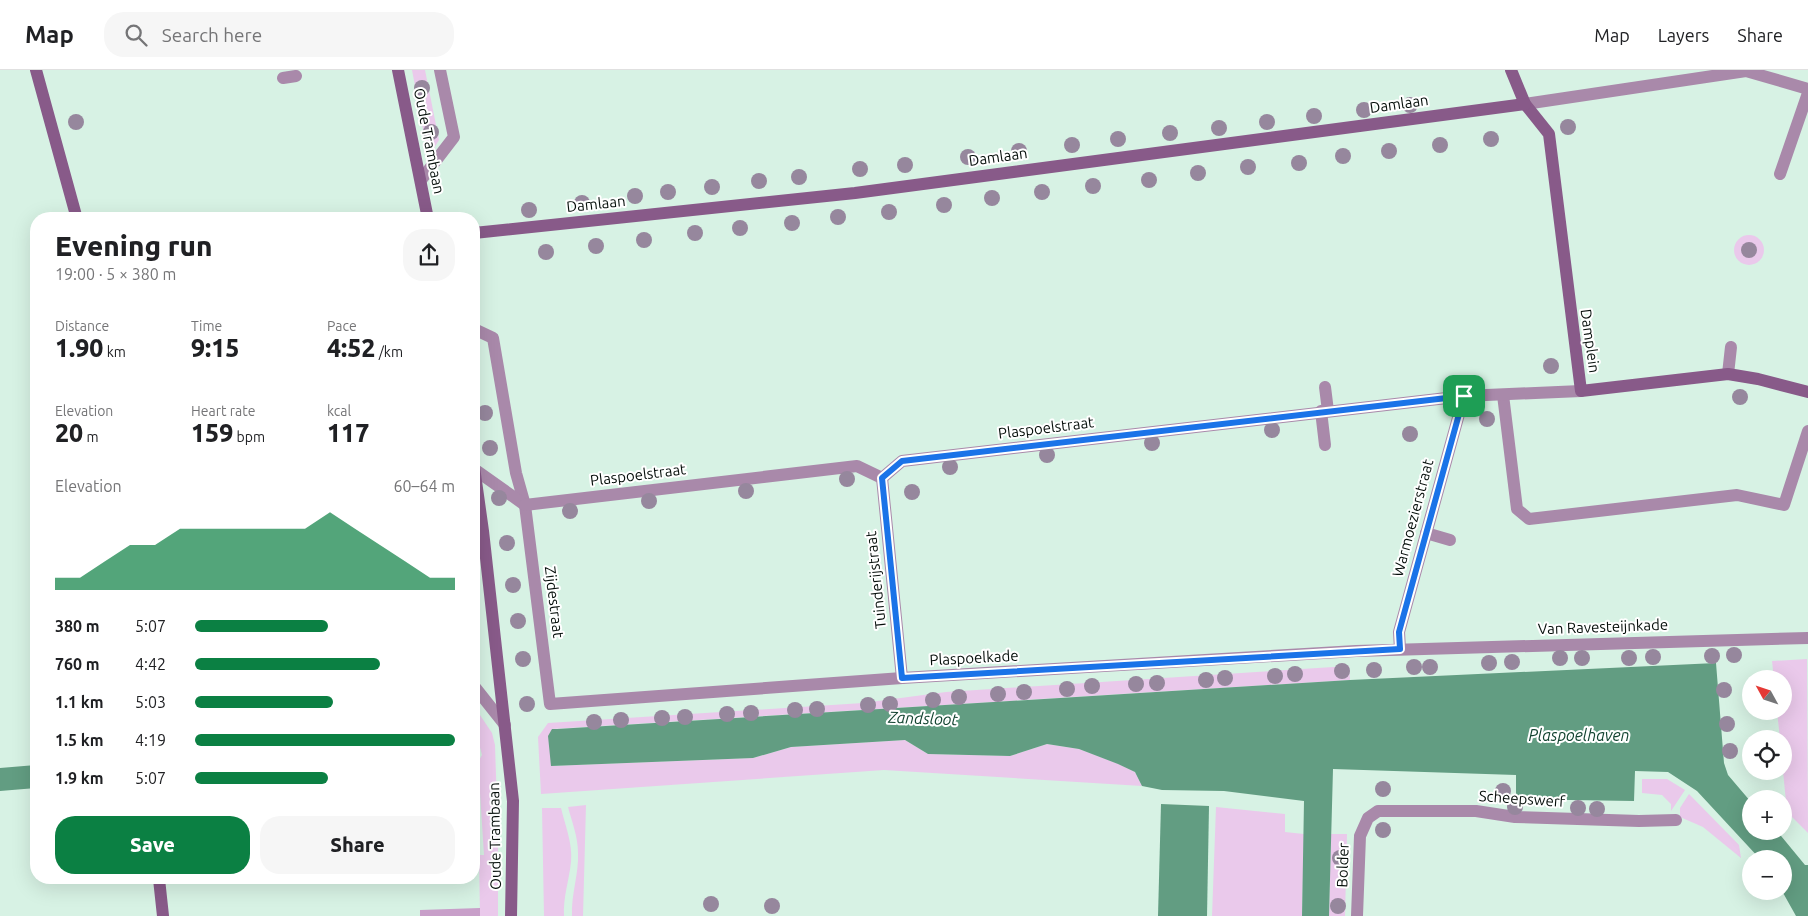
<!DOCTYPE html>
<meta charset="utf-8">
<style>
:root{--surface:#fff;--page:#f6f6f6;--text:#202124;--muted:#757577;--line:#e0e0e0;--accent:#0b8043}
body{margin:0;font-family:Ubuntu,sans-serif;background:var(--page);color:var(--text);height:100vh;display:flex;flex-direction:column;font-size:19px;white-space:nowrap}
*{box-sizing:border-box;margin:0}
p{font-size:16px;color:var(--muted)}
.icon{flex:none;width:28px;height:28px;fill:none;stroke:currentColor;stroke-width:2;stroke-linecap:round;stroke-linejoin:round}
.map{position:relative;flex:1;overflow:hidden}
.sheet{position:absolute;left:30px;top:142px;width:450px;height:672px;display:flex;flex-direction:column;background:var(--surface);border-radius:20px;box-shadow:0 5px 20px #0002}
.sheet>*{flex:none}
.needle{width:32px;rotate:310deg}
.controls{position:absolute;left:1742px;top:600px;display:grid;gap:10px}
.controls a{display:grid;place-items:center;width:50px;height:50px;border-radius:50%;background:var(--surface);box-shadow:0 5px 20px #0002;font-size:25px}
.pin{position:absolute;display:grid;place-items:center;width:42px;height:42px;color:#fff;margin:-21px;border-radius:10px;box-shadow:0 2px 8px #0006}
.round{display:grid;place-items:center;flex:none;width:52px;height:52px;border-radius:20px;background:var(--page)}
.head{display:flex;align-items:center;justify-content:space-between;height:85px;padding:0 25px}
h1{font-size:28px;font-weight:800;line-height:38px}
.metrics{display:grid;grid-template-columns:repeat(3,1fr);gap:8px;height:85px;padding:5px 25px}
.metrics div{display:grid;align-content:center}
.metrics b{font-size:25px;font-weight:800}
.metrics small{font-size:14px;font-weight:400}
.metrics p{font-size:14px}
.chart{height:140px;padding:10px 25px}
.chart p{display:flex;justify-content:space-between}
.chart svg{width:100%;height:90px;margin-top:5px;fill:var(--accent);opacity:.7}
.button{display:flex;gap:10px;margin-top:auto;padding:10px 25px}
.button a{flex:1;height:58px;border-radius:20px;background:var(--accent);color:#fff;font-size:20px;font-weight:800;line-height:58px;text-align:center}
.button a+a{background:var(--page);color:var(--text)}
ul{padding:0 25px;list-style:none;font-size:16px}
li{display:grid;grid-template-columns:80px 60px 1fr;align-items:center;height:38px}
li i{height:12px;border-radius:6px;background:var(--accent)}
header{display:flex;align-items:center;gap:30px;box-sizing:border-box;height:70px;padding:0 25px;background:var(--surface);border-bottom:1px solid var(--line)}
header strong{font-size:24px}
nav{display:flex;gap:28px;margin-inline-start:auto;font-size:18px}
.search{width:350px;height:45px;background:var(--page);display:flex;align-items:center;gap:12px;box-sizing:border-box;padding:0 18px;border-radius:20px;color:var(--muted);font-size:19px}
.map>svg:first-child{display:block}
.green{fill:#eac9eb}
.forest{fill:#c89fc9}
.water{fill:#629d82}
.lines{fill:none;stroke-linecap:round;stroke-linejoin:round}
.lane{stroke:#a989aa;stroke-width:12}
.street{stroke:#a989aa;stroke-width:12}
.secondary{stroke:#885a89;stroke-width:12}
.tree{fill:#96879d}
.route-casing{stroke:#fff;stroke-width:10}
.route{stroke:#1a73e8;stroke-width:6}
.labels{text-anchor:middle;stroke-width:4;stroke-linejoin:round;paint-order:stroke}
.street-label{font-size:15px;fill:#050e0a;stroke:#fff}
.water-label{font-size:16px;font-style:italic;fill:#134431;stroke:#fff}
</style>
<header>
<strong>Map</strong>
<div class="search"><svg class="icon" aria-label="search" viewBox="0 0 24 24"><circle cx="10" cy="10" r="6"/><path d="M15 15l6 6"/></svg>Search here</div>
<nav><a>Map</a><a>Layers</a><a>Share</a></nav>
</header>
<div class="map">
<svg width="1808" height="846" viewBox="0 0 1808 846">
<rect width="100%" height="100%" fill="#d7f2e4"/>
<!-- green -->
<g class="green">
<path d="M 412,0 L 425,0 L 439,70 L 431,83 L 427,81 Z"/>
<circle cx="1749" cy="180" r="15"/>
<path d="M 1807,589 L 1808,763 L 1787,742 L 1783,701 L 1784,669 L 1780,669 L 1777,641 L 1784,641 L 1784,609 L 1774,609 L 1772,591 Z"/>
<path d="M 1349,596 L 1350,610 L 552,659 L 551,696 L 753,688 L 791,677 L 905,670 L 928,684 L 1010,686 L 1047,674 L 1079,679 L 1119,694 L 1135,702 L 1142,716 L 884,700 L 541,724 L 538,667 L 548,653 L 863,633 L 946,622 Z"/>
<path d="M 474,636 L 492,663 L 495,675 L 498,764 L 498,846 L 480,846 L 479,785 L 484,785 L 478,692 L 482,685 L 478,670 L 474,667 Z"/>
<path d="M 1642,709 L 1667,709 L 1685,720 L 1671,741 L 1671,734 L 1662,725 L 1642,723 Z"/>
<path d="M 1689,724 L 1739,775 L 1741,788 L 1703,757 L 1680,747 L 1680,738 Z"/>
<path d="M 586,735 L 583,846 L 572,846 C 571,824 579,804 578,783 C 578,767 572,752 568,737 Z"/>
<path d="M 1216,737 L 1285,744 L 1285,762 L 1304,764 L 1302,846 L 1212,846 Z"/>
<path d="M 542,738 L 561,738 C 565,755 573,774 571,792 C 569,811 563,827 564,846 L 544,846 Z"/>
<path d="M 1331,764 L 1347,764 L 1345,846 L 1329,846 Z"/>
</g>
<!-- forest -->
<path class="forest" d="M 480,838 L 480,846 L 420,846 L 420,840 Z"/>
<!-- water -->
<g class="water">
<path d="M 1716,593 L 1724,693 L 1728,705 L 1751,732 L 1751,761 L 1777,761 L 1805,795 L 1808,795 L 1808,846 L 1796,846 L 1782,821 L 1784,789 L 1760,789 L 1697,721 L 1668,702 L 1635,701 L 1634,731 L 1516,729 L 1516,705 L 1333,699 L 1329,846 L 1302,846 L 1304,731 L 1224,721 L 1162,720 L 1142,716 L 1135,702 L 1118,694 L 1079,679 L 1047,674 L 1010,686 L 928,684 L 905,670 L 791,677 L 753,688 L 551,696 L 548,666 L 552,659 L 557,659 L 1350,610 Z"/>
<path d="M 36,695 L 36,718 L 0,721 L 0,698 Z"/>
<path d="M 1161,734 L 1209,736 L 1207,846 L 1158,846 Z"/>
</g>
<g class="lines">
<!-- lane -->
<g class="lane">
<path d="M 283,8 L 296,6"/>
<path d="M 1325,317 L 1328,341"/>
<path d="M 1503,325 L 1517,439 L 1529,449 L 1737,425 L 1784,435 L 1808,361"/>
<path d="M 1321,341 L 1325,375"/>
<path d="M 1426,463 L 1450,470"/>
<path d="M 474,616 L 505,655"/>
</g>
<!-- street -->
<g class="street">
<path d="M 1525,34 L 1746,1 L 1808,19"/>
<path d="M 1780,104 L 1808,23"/>
<path d="M 421,110 L 454,67 L 440,0"/>
<path d="M 474,259 L 493,268 L 516,403 L 525,435 L 550,634 L 902,608 L 1356,581 L 1808,568"/>
<path d="M 1728,304 L 1731,277"/>
<path d="M 474,399 L 525,435"/>
<path d="M 882,408 L 902,391 L 1464,326 L 1581,321"/>
<path d="M 882,408 L 902,608"/>
<path d="M 525,435 L 857,396 L 882,408"/>
<path d="M 1400,579 L 1399,562 L 1464,326"/>
<path d="M 1357,846 L 1360,766 L 1368,748 L 1378,741 L 1476,741 L 1515,747 L 1639,751 L 1676,750"/>
</g>
<!-- secondary -->
<g class="secondary">
<path d="M 36,0 L 77,149"/>
<path d="M 398,0 L 428,149"/>
<path d="M 1511,0 L 1525,34 L 1549,64 L 1581,321 L 1728,304 L 1758,309 L 1808,322"/>
<path d="M 474,163 L 855,123 L 1525,34"/>
<path d="M 474,397 L 483,461 L 513,731 L 511,846"/>
<path d="M 159,809 L 163,846"/>
</g>
</g>
<!-- trees -->
<g class="tree">
<circle cx="422" cy="18" r="8"/>
<circle cx="1410" cy="35" r="8"/>
<circle cx="1364" cy="40" r="8"/>
<circle cx="1314" cy="46" r="8"/>
<circle cx="76" cy="52" r="8"/>
<circle cx="1267" cy="52" r="8"/>
<circle cx="1568" cy="57" r="8"/>
<circle cx="1219" cy="58" r="8"/>
<circle cx="431" cy="62" r="8"/>
<circle cx="1170" cy="63" r="8"/>
<circle cx="1118" cy="69" r="8"/>
<circle cx="1491" cy="69" r="8"/>
<circle cx="1072" cy="75" r="8"/>
<circle cx="1440" cy="75" r="8"/>
<circle cx="1019" cy="81" r="8"/>
<circle cx="1389" cy="81" r="8"/>
<circle cx="1343" cy="86" r="8"/>
<circle cx="968" cy="87" r="8"/>
<circle cx="1299" cy="93" r="8"/>
<circle cx="905" cy="95" r="8"/>
<circle cx="1248" cy="97" r="8"/>
<circle cx="860" cy="99" r="8"/>
<circle cx="1198" cy="103" r="8"/>
<circle cx="799" cy="107" r="8"/>
<circle cx="1149" cy="110" r="8"/>
<circle cx="759" cy="111" r="8"/>
<circle cx="1093" cy="116" r="8"/>
<circle cx="712" cy="117" r="8"/>
<circle cx="668" cy="122" r="8"/>
<circle cx="1042" cy="122" r="8"/>
<circle cx="635" cy="126" r="8"/>
<circle cx="992" cy="128" r="8"/>
<circle cx="582" cy="133" r="8"/>
<circle cx="944" cy="135" r="8"/>
<circle cx="529" cy="140" r="8"/>
<circle cx="889" cy="142" r="8"/>
<circle cx="838" cy="147" r="8"/>
<circle cx="792" cy="153" r="8"/>
<circle cx="740" cy="158" r="8"/>
<circle cx="695" cy="163" r="8"/>
<circle cx="644" cy="170" r="8"/>
<circle cx="596" cy="176" r="8"/>
<circle cx="1749" cy="180" r="8"/>
<circle cx="546" cy="182" r="8"/>
<circle cx="1551" cy="296" r="8"/>
<circle cx="1740" cy="327" r="8"/>
<circle cx="485" cy="343" r="8"/>
<circle cx="1487" cy="349" r="8"/>
<circle cx="1272" cy="360" r="8"/>
<circle cx="1410" cy="364" r="8"/>
<circle cx="1152" cy="373" r="8"/>
<circle cx="490" cy="378" r="8"/>
<circle cx="1047" cy="385" r="8"/>
<circle cx="950" cy="397" r="8"/>
<circle cx="847" cy="409" r="8"/>
<circle cx="746" cy="421" r="8"/>
<circle cx="912" cy="422" r="8"/>
<circle cx="499" cy="428" r="8"/>
<circle cx="649" cy="431" r="8"/>
<circle cx="570" cy="441" r="8"/>
<circle cx="507" cy="473" r="8"/>
<circle cx="513" cy="515" r="8"/>
<circle cx="518" cy="551" r="8"/>
<circle cx="1734" cy="585" r="8"/>
<circle cx="1712" cy="586" r="8"/>
<circle cx="1653" cy="587" r="8"/>
<circle cx="1560" cy="588" r="8"/>
<circle cx="1582" cy="588" r="8"/>
<circle cx="1629" cy="588" r="8"/>
<circle cx="523" cy="589" r="8"/>
<circle cx="1512" cy="592" r="8"/>
<circle cx="1489" cy="593" r="8"/>
<circle cx="1414" cy="597" r="8"/>
<circle cx="1430" cy="597" r="8"/>
<circle cx="1374" cy="600" r="8"/>
<circle cx="1342" cy="601" r="8"/>
<circle cx="1295" cy="604" r="8"/>
<circle cx="1275" cy="606" r="8"/>
<circle cx="1225" cy="608" r="8"/>
<circle cx="1206" cy="610" r="8"/>
<circle cx="1157" cy="613" r="8"/>
<circle cx="1136" cy="614" r="8"/>
<circle cx="1092" cy="616" r="8"/>
<circle cx="1067" cy="619" r="8"/>
<circle cx="1724" cy="620" r="8"/>
<circle cx="1024" cy="622" r="8"/>
<circle cx="998" cy="624" r="8"/>
<circle cx="959" cy="627" r="8"/>
<circle cx="933" cy="630" r="8"/>
<circle cx="527" cy="634" r="8"/>
<circle cx="890" cy="634" r="8"/>
<circle cx="868" cy="635" r="8"/>
<circle cx="817" cy="639" r="8"/>
<circle cx="795" cy="640" r="8"/>
<circle cx="751" cy="643" r="8"/>
<circle cx="727" cy="644" r="8"/>
<circle cx="685" cy="647" r="8"/>
<circle cx="662" cy="648" r="8"/>
<circle cx="621" cy="650" r="8"/>
<circle cx="594" cy="652" r="8"/>
<circle cx="1727" cy="654" r="8"/>
<circle cx="1730" cy="681" r="8"/>
<circle cx="1383" cy="719" r="8"/>
<circle cx="1503" cy="721" r="8"/>
<circle cx="1515" cy="737" r="8"/>
<circle cx="1578" cy="738" r="8"/>
<circle cx="1597" cy="739" r="8"/>
<circle cx="1383" cy="760" r="8"/>
<circle cx="1340" cy="788" r="8"/>
<circle cx="711" cy="834" r="8"/>
<circle cx="772" cy="836" r="8"/>
<circle cx="1338" cy="836" r="8"/>
</g>
<g class="lines">
<defs>
<path id="route" d="M 1464,326 L 1399,562 L 1400,579 L 902,608 L 882,408 L 902,391 Z"/>
</defs>
<!-- route casing -->
<use href="#route" class="route-casing"/>
<!-- route -->
<use href="#route" class="route"/>
</g>
<g class="labels">
<!-- street labels -->
<g class="street-label">
<text transform="translate(1399 34) rotate(-8)" y="5">Damlaan</text>
<text transform="translate(429 71) rotate(79)" y="5">Oude Trambaan</text>
<text transform="translate(998 87) rotate(-8)" y="5">Damlaan</text>
<text transform="translate(596 134) rotate(-6)" y="5">Damlaan</text>
<text transform="translate(1590 271) rotate(82)" y="5">Damplein</text>
<text transform="translate(1046 358) rotate(-7)" y="5">Plaspoelstraat</text>
<text transform="translate(638 405) rotate(-7)" y="5">Plaspoelstraat</text>
<text transform="translate(1413 448) rotate(-75)" y="5">Warmoezierstraat</text>
<text transform="translate(876 510) rotate(-96)" y="5">Tuinderijstraat</text>
<text transform="translate(554 532) rotate(83)" y="5">Zijdestraat</text>
<text transform="translate(1603 557) rotate(-2)" y="5">Van Ravesteijnkade</text>
<text transform="translate(974 588) rotate(-3)" y="5">Plaspoelkade</text>
<text transform="translate(1522 729) rotate(4)" y="5">Scheepswerf</text>
<text transform="translate(495 766) rotate(-91)" y="5">Oude Trambaan</text>
<text transform="translate(1343 795) rotate(-88)" y="5">Bolder</text>
</g>
<!-- water labels -->
<g class="water-label">
<text transform="translate(923 648) rotate(2)" y="6">Zandsloot</text>
<text x="1579" y="671">Plaspoelhaven</text>
</g>
</g>
</svg>
<div class="controls">
<a><svg class="needle" viewBox="-14 -14 28 28"><path d="M0-13l5 13h-10z" fill="#e53935"/><path d="M0 13l5-13h-10z" fill="#757577"/></svg></a>
<a><svg class="icon" aria-label="locate" viewBox="0 0 24 24"><circle cx="12" cy="12" r="6"/><path d="M12 2v4M12 18v4M2 12h4M18 12h4"/></svg></a>
<a>+</a>
<a>−</a>
</div>
<div class="pin" style="left:1464px;top:326px;background:#1e9e55"><svg class="icon" aria-label="arrive" viewBox="0 0 24 24"><path d="M6 21V4h12l-3 4 3 4H6"/></svg></div>
<section class="sheet">
<div class="head"><div><h1>Evening run</h1><p>19:00 · 5 × 380 m</p></div><a class="round"><svg class="icon" aria-label="share" viewBox="0 0 24 24"><path d="M12 15V3M7 8l5-5 5 5M5 13v7h14v-7"/></svg></a></div>
<div class="metrics">
<div><p>Distance</p><b>1.90<small> km</small></b></div>
<div><p>Time</p><b>9:15</b></div>
<div><p>Pace</p><b>4:52<small> /km</small></b></div>
</div>
<div class="metrics">
<div><p>Elevation</p><b>20<small> m</small></b></div>
<div><p>Heart rate</p><b>159<small> bpm</small></b></div>
<div><p>kcal</p><b>117</b></div>
</div>
<div class="chart"><p><span>Elevation</span>60–64 m</p>
<svg viewBox="0 0 160 44" preserveAspectRatio="none"><path d="M0 44V38L10 38L20 30L30 22L40 22L50 14L60 14L70 14L80 14L90 14L100 14L110 6L120 14L130 22L140 30L150 38L160 38V44z"/></svg>
</div>
<ul>
<li><b>380 m</b>5:07<i style="width:51%"></i></li>
<li><b>760 m</b>4:42<i style="width:71%"></i></li>
<li><b>1.1 km</b>5:03<i style="width:53%"></i></li>
<li><b>1.5 km</b>4:19<i style="width:100%"></i></li>
<li><b>1.9 km</b>5:07<i style="width:51%"></i></li>
</ul>
<div class="button"><a>Save</a><a>Share</a></div>
</section>
</div>
